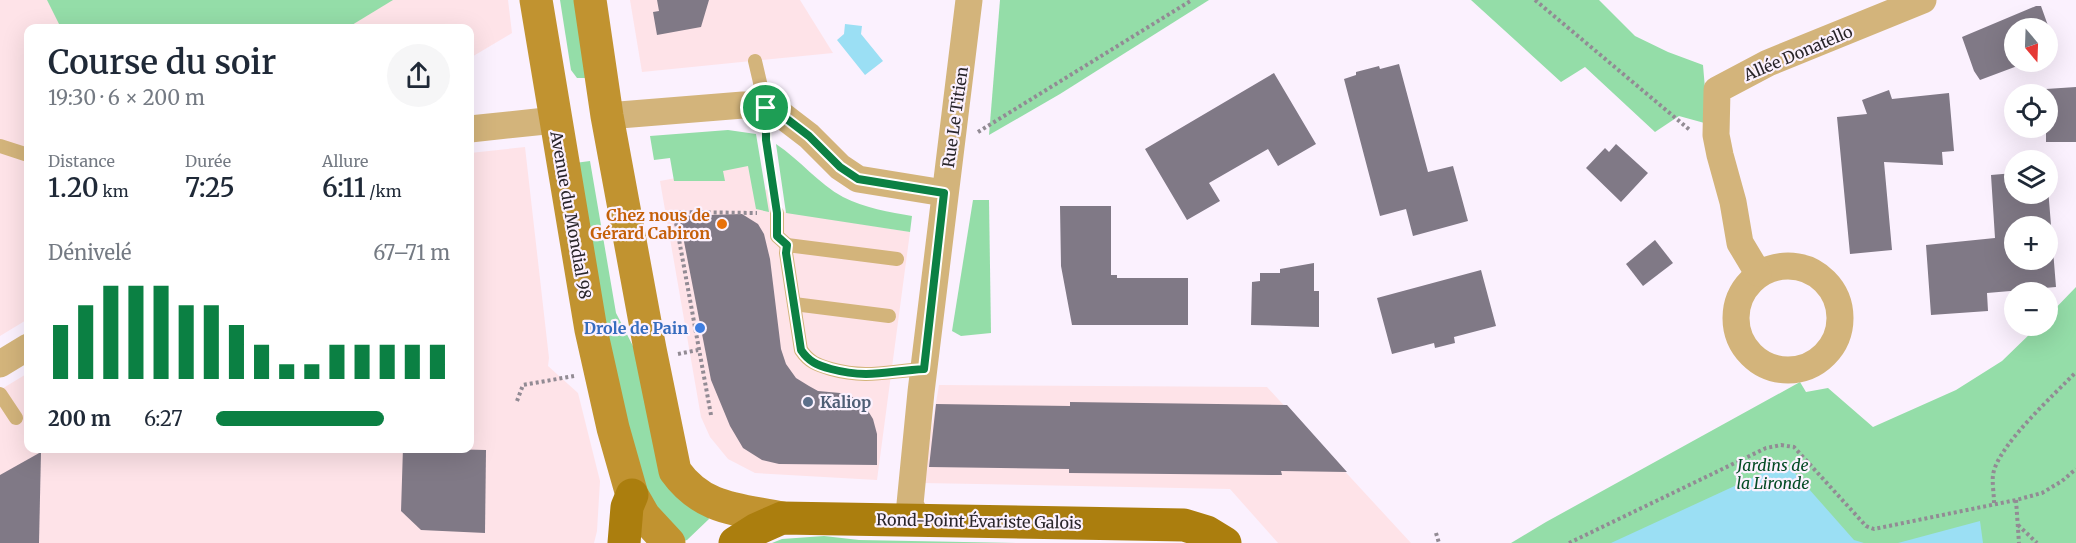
<!DOCTYPE html>
<html lang="fr">
<meta charset="utf-8">
<style>
:root{--surface:#fff;--page:#f6f6f7;--text:#1f2937;--muted:#747a83;--accent:#0b8043}
body{margin:0;font-family:Merriweather,serif;background:var(--page);color:var(--text);height:100vh;display:flex;flex-direction:column;font-size:22px;white-space:nowrap}
*{box-sizing:border-box;margin:0}
p{font-size:20px;color:var(--muted)}
.icon{flex:none;width:33px;height:33px;fill:none;stroke:currentColor;stroke-width:2;stroke-linecap:round;stroke-linejoin:round}
.map{position:relative;flex:1;overflow:hidden}
.drawer{position:absolute;left:24px;top:24px;width:450px;height:429px;display:flex;flex-direction:column;background:var(--surface);border-radius:12px;box-shadow:0 6px 24px #0002}
.drawer>*{flex:none}
.needle{width:39px;rotate:161deg}
.controls{position:absolute;left:2004px;top:18px;display:grid;gap:12px}
.controls a{display:grid;place-items:center;width:54px;height:54px;border-radius:50%;background:var(--surface);box-shadow:0 6px 24px #0002;font-size:30px}
.pin{position:absolute;display:grid;place-items:center;width:51px;height:51px;color:#fff;margin:-26px;border:3px solid #fff;border-radius:50%;box-shadow:0 2px 6px #0007}
.round{display:grid;place-items:center;flex:none;width:63px;height:63px;border-radius:32px;background:var(--page)}
.headline{display:flex;align-items:center;justify-content:space-between;height:102px;padding:0 24px}
h1{font-size:33px;font-weight:600;line-height:45px}
.figures{display:grid;grid-template-columns:repeat(3,1fr);gap:9px;height:102px;padding:6px 24px}
.figures div{display:grid;align-content:center}
.figures b{font-size:26px;font-weight:600}
.figures small{font-size:16px;font-weight:400}
.figures p{font-size:16px}
.chart{height:168px;padding:12px 24px}
.chart p{display:flex;justify-content:space-between}
.chart svg{width:100%;height:108px;margin-top:6px;stroke:var(--accent);stroke-width:6}
ul{padding:0 24px;list-style:none;font-size:20px}
li{display:grid;grid-template-columns:96px 72px 1fr;align-items:center;height:45px}
li i{height:15px;border-radius:8px;background:var(--accent)}
.map>svg:first-child{display:block}
.commercial{fill:#fee3e8}
.green{fill:#94dda8}
.water{fill:#9bdff4}
.building{fill:#807986;fill-rule:evenodd}
.lines{fill:none;stroke-linecap:round;stroke-linejoin:round}
.path{stroke:#928b94;stroke-width:4;stroke-dasharray:3 3;stroke-linecap:butt}
.lane{stroke:#d3b47b;stroke-width:14}
.street{stroke:#d3b47b;stroke-width:27}
.secondary{stroke:#c19330;stroke-width:33}
.primary{stroke:#ab7e0e;stroke-width:33}
.route-casing{stroke:#fff;stroke-width:12}
.route{stroke:#0b8043;stroke-width:8}
.food-dot{fill:#e8710a;stroke:#fbf1fe;stroke-width:2}
.shop-dot{fill:#3f7fe0;stroke:#fbf1fe;stroke-width:2}
.service-dot{fill:#5c6f8a;stroke:#fbf1fe;stroke-width:2}
.labels{text-anchor:middle;stroke-width:4.5;stroke-linejoin:round;paint-order:stroke}
.street-label{font-size:16px;fill:#29252a;stroke:#fbf1fe}
.food-label{font-size:16px;font-weight:bold;fill:#c56008;stroke:#fbf1fe;text-anchor:end}
.shop-label{font-size:16px;font-weight:bold;fill:#366cbe;stroke:#fbf1fe;text-anchor:end}
.service-label{font-size:16px;font-weight:bold;fill:#4e5e75;stroke:#fbf1fe;text-anchor:start}
.park-label{font-size:16px;font-style:italic;fill:#044b24;stroke:#fbf1fe}
</style>
<div class="map">
<svg width="2076" height="543" viewBox="0 0 2076 543">
<rect width="100%" height="100%" fill="#fbf1fe"/>
<!-- commercial -->
<g class="commercial">
<path d="M 0,0 L 508,0 L 512,33 L 470,58 L 470,28 L 28,28 L 28,319 L 0,336 Z"/>
<path d="M 630,0 L 800,0 L 833,53 L 642,72 Z"/>
<path d="M 525,147 L 549,358 L 548,366 L 578,393 L 600,481 L 597,531 L 594,543 L 0,543 L 0,390 L 28,373 L 28,448 L 470,448 L 470,153 Z"/>
<path d="M 750,164 L 755,189 L 770,190 L 774,210 L 910,232 L 877,480 L 755,473 L 728,459 L 710,437 L 701,417 L 660,181 Z"/>
<path d="M 939,385 L 1267,387 L 1411,543 L 1278,543 L 1230,489 L 922,483 Z"/>
</g>
<!-- green -->
<g class="green">
<path d="M 47,0 L 393,0 L 347,28 L 61,28 Z"/>
<path d="M 560,0 L 580,0 L 588,76 L 585,78 L 577,78 L 571,70 Z"/>
<path d="M 1000,0 L 1209,0 L 1060,94 L 989,135 Z"/>
<path d="M 1471,0 L 1599,0 L 1635,36 L 1668,52 L 1703,65 L 1708,124 L 1679,116 L 1655,132 L 1585,67 L 1561,82 Z"/>
<path d="M 728,130 L 756,134 L 769,212 L 756,209 L 748,166 L 723,171 L 725,181 L 674,181 L 670,158 L 654,160 L 650,136 Z"/>
<path d="M 776,144 C 800,160 819,184 843,197 C 864,208 890,212 912,216 L 910,232 L 786,213 Z"/>
<path d="M 590,161 L 616,313 L 634,348 L 709,519 L 687,540 L 684,541 L 656,512 L 631,455 L 575,163 Z"/>
<path d="M 973,200 L 989,200 L 991,333 L 961,336 L 952,331 Z"/>
<path d="M 2076,287 L 2076,543 L 1511,543 L 1546,522 L 1800,382 L 1806,392 L 1828,388 L 1873,427 L 1956,390 L 2002,361 L 2038,326 L 2048,326 L 2048,316 Z"/>
<path d="M 824,536 L 859,540 L 1016,543 L 772,543 L 782,539 Z"/>
</g>
<!-- water -->
<g class="water">
<path d="M 845,24 L 862,26 L 861,34 L 883,61 L 865,75 L 837,40 L 844,34 Z"/>
<path d="M 1778,466 L 1793,471 L 1854,540 L 1864,543 L 1611,543 Z"/>
<path d="M 1980,521 L 1983,543 L 1898,543 Z"/>
</g>
<!-- building -->
<g class="building">
<path d="M 657,0 L 709,0 L 701,27 L 657,35 L 653,12 L 659,11 Z"/>
<path d="M 2036,6 L 2041,6 L 2057,51 L 2048,54 L 2048,28 L 2014,28 L 2014,62 L 2028,62 L 1980,80 L 1974,71 L 1962,37 Z"/>
<path d="M 1399,64 L 1428,172 L 1453,166 L 1468,221 L 1413,236 L 1406,209 L 1380,216 L 1344,79 L 1356,75 L 1356,72 L 1379,66 L 1380,69 Z"/>
<path d="M 1274,73 L 1316,144 L 1278,166 L 1268,149 L 1209,183 L 1220,201 L 1187,220 L 1145,149 Z"/>
<path d="M 2076,87 L 2076,142 L 2046,142 L 2046,128 L 2048,128 L 2046,89 Z"/>
<path d="M 1889,90 L 1892,99 L 1949,93 L 1954,151 L 1942,152 L 1943,165 L 1884,162 L 1892,250 L 1850,254 L 1837,117 L 1867,114 L 1862,100 Z"/>
<path d="M 1616,144 L 1648,173 L 1621,202 L 1586,168 L 1605,148 L 1609,152 Z"/>
<path d="M 2014,173 L 2014,194 L 2048,194 L 2048,188 L 2056,287 L 1987,293 L 1988,311 L 1931,315 L 1926,245 L 1995,238 L 1991,175 ZM 2014,226 L 2048,226 L 2048,260 L 2014,260 Z"/>
<path d="M 1060,206 L 1111,206 L 1111,275 L 1117,275 L 1117,278 L 1188,278 L 1188,325 L 1072,325 L 1061,266 Z"/>
<path d="M 742,214 L 758,224 L 764,234 L 770,259 L 781,349 L 786,364 L 796,378 L 809,386 L 818,391 L 840,393 L 851,396 L 865,406 L 873,419 L 877,434 L 877,465 L 779,464 L 762,460 L 743,448 L 730,426 L 711,380 L 679,216 Z"/>
<path d="M 1655,240 L 1673,263 L 1643,286 L 1626,264 Z"/>
<path d="M 1314,263 L 1314,291 L 1319,291 L 1319,327 L 1251,325 L 1252,282 L 1260,281 L 1260,273 L 1280,273 L 1280,269 Z"/>
<path d="M 1481,270 L 1496,326 L 1454,337 L 1455,343 L 1435,348 L 1434,343 L 1392,354 L 1377,298 Z"/>
<path d="M 1070,402 L 1287,405 L 1347,472 L 1281,471 L 1282,475 L 1069,473 L 1069,469 L 929,467 L 936,404 L 1070,406 Z"/>
<path d="M 403,448 L 486,450 L 485,533 L 421,530 L 401,511 Z"/>
<path d="M 41,452 L 39,543 L 0,543 L 0,475 Z"/>
</g>
<g class="lines">
<!-- path -->
<g class="path">
<path d="M 1535,0 L 1691,131"/>
<path d="M 978,132 L 1192,0"/>
<path d="M 766,136 L 774,194"/>
<path d="M 678,354 L 698,350"/>
<path d="M 517,401 L 523,385 L 574,376"/>
<path d="M 711,415 L 674,212 L 757,213"/>
<path d="M 2016,500 L 2019,543"/>
<path d="M 1994,503 C 1994,494 1992,483 1993,475 C 1997,446 2055,394 2076,372"/>
<path d="M 2018,525 L 2037,543"/>
<path d="M 1436,533 L 1439,543"/>
<path d="M 1569,543 L 1766,448 L 1781,445 L 1794,447 L 1866,526 L 1874,529 L 2016,500 L 2042,493 L 2062,481 L 2076,469"/>
</g>
<!-- lane -->
<g class="lane">
<path d="M 755,61 L 766,108"/>
<path d="M 0,146 L 28,155"/>
<path d="M 777,213 L 777,236 L 787,245"/>
<path d="M 897,259 L 787,245 L 786,253 L 801,350 C 809,362 817,365 831,369 C 867,379 888,371 924,369"/>
<path d="M 794,304 L 889,316"/>
<path d="M 0,394 L 16,418"/>
</g>
<!-- street -->
<g class="street">
<path d="M 607,116 L 743,105 L 766,108 L 779,113 L 809,136 L 840,167 L 858,179 L 944,193"/>
<path d="M 470,129 L 555,120"/>
<circle cx="1788" cy="318" r="52"/>
<path d="M 1758,273 L 1740,243 L 1733,202 L 1720,155 L 1716,135 L 1717,90 L 1768,63 L 1923,0"/>
<path d="M 0,364 L 28,347"/>
<path d="M 917,519 L 910,504 L 921,392 L 969,0"/>
</g>
<!-- secondary -->
<g class="secondary">
<path d="M 536,0 L 591,330 L 613,428 L 632,495 L 644,516 L 669,543"/>
<path d="M 590,0 L 607,116 L 650,349 L 675,471 C 703,510 738,509 782,518"/>
</g>
<!-- primary -->
<g class="primary">
<path d="M 624,543 L 627,507 L 632,495"/>
<path d="M 735,543 L 757,529 L 782,518 L 1184,525 L 1207,532 L 1225,543"/>
</g>
</g>
<g class="lines">
<defs>
<path id="route" d="M 766,108 L 779,113 L 809,136 L 840,167 L 858,179 L 944,193 L 924,369 C 888,371 868,379 831,369 C 817,365 809,362 801,350 L 786,253 L 787,245 L 777,236 L 777,213 L 766,140 Z"/>
</defs>
<!-- route casing -->
<use href="#route" class="route-casing"/>
<!-- route -->
<use href="#route" class="route"/>
</g>
<!-- markers -->
<circle class="food-dot" cx="722" cy="224" r="6"/>
<circle class="shop-dot" cx="700" cy="328" r="6"/>
<circle class="service-dot" cx="808" cy="402" r="6"/>
<g class="labels">
<!-- street labels -->
<g class="street-label">
<text transform="translate(1798 53) rotate(-23)" y="6">Allée Donatello</text>
<text transform="translate(955 117) rotate(-82)" y="6">Rue Le Titien</text>
<text transform="translate(571 215) rotate(80)" y="6">Avenue du Mondial 98</text>
<text transform="translate(979 521) rotate(1)" y="6">Rond-Point Évariste Galois</text>
</g>
<!-- food labels -->
<g class="food-label">
<text x="710" y="221">Chez nous de<tspan x="710" dy="18">Gérard Cabiron</tspan></text>
</g>
<!-- shop labels -->
<g class="shop-label">
<text x="688" y="334">Drole de Pain</text>
</g>
<!-- service labels -->
<g class="service-label">
<text x="820" y="408">Kaliop</text>
</g>
<!-- park labels -->
<g class="park-label">
<text x="1773" y="471">Jardins de<tspan x="1773" dy="18">la Lironde</tspan></text>
</g>
</g>
</svg>
<div class="controls">
<a><svg class="needle" viewBox="-14 -14 28 28"><path d="M0-13l5 13h-10z" fill="#e53935"/><path d="M0 13l5-13h-10z" fill="#747a83"/></svg></a>
<a><svg class="icon" aria-label="locate" viewBox="0 0 24 24"><circle cx="12" cy="12" r="6"/><path d="M12 2v4M12 18v4M2 12h4M18 12h4"/></svg></a>
<a><svg class="icon" aria-label="layers" viewBox="0 0 24 24"><path d="M12 4l9 5-9 5-9-5zM3 14l9 5 9-5"/></svg></a>
<a>+</a>
<a>−</a>
</div>
<div class="pin" style="left:766px;top:108px;background:#1e9e55"><svg class="icon" aria-label="arrive" viewBox="0 0 24 24"><path d="M6 21V4h12l-3 4 3 4H6"/></svg></div>
<section class="drawer">
<div class="headline"><div><h1>Course du soir</h1><p>19:30 · 6 × 200 m</p></div><a class="round"><svg class="icon" aria-label="share" viewBox="0 0 24 24"><path d="M12 15V3M7 8l5-5 5 5M5 13v7h14v-7"/></svg></a></div>
<div class="figures">
<div><p>Distance</p><b>1.20<small> km</small></b></div>
<div><p>Durée</p><b>7:25</b></div>
<div><p>Allure</p><b>6:11<small> /km</small></b></div>
</div>
<div class="chart"><p><span>Dénivelé</span>67–71 m</p>
<svg viewBox="0 0 160 44" preserveAspectRatio="none"><path d="M5 44V22M15 44V14M25 44V6M35 44V6M45 44V6M55 44V14M65 44V14M75 44V22M85 44V30M95 44V38M105 44V38M115 44V30M125 44V30M135 44V30M145 44V30M155 44V30"/></svg>
</div>
<ul>
<li><b>200 m</b>6:27<i style="width:72%"></i></li>
</ul>
</section>
</div>
